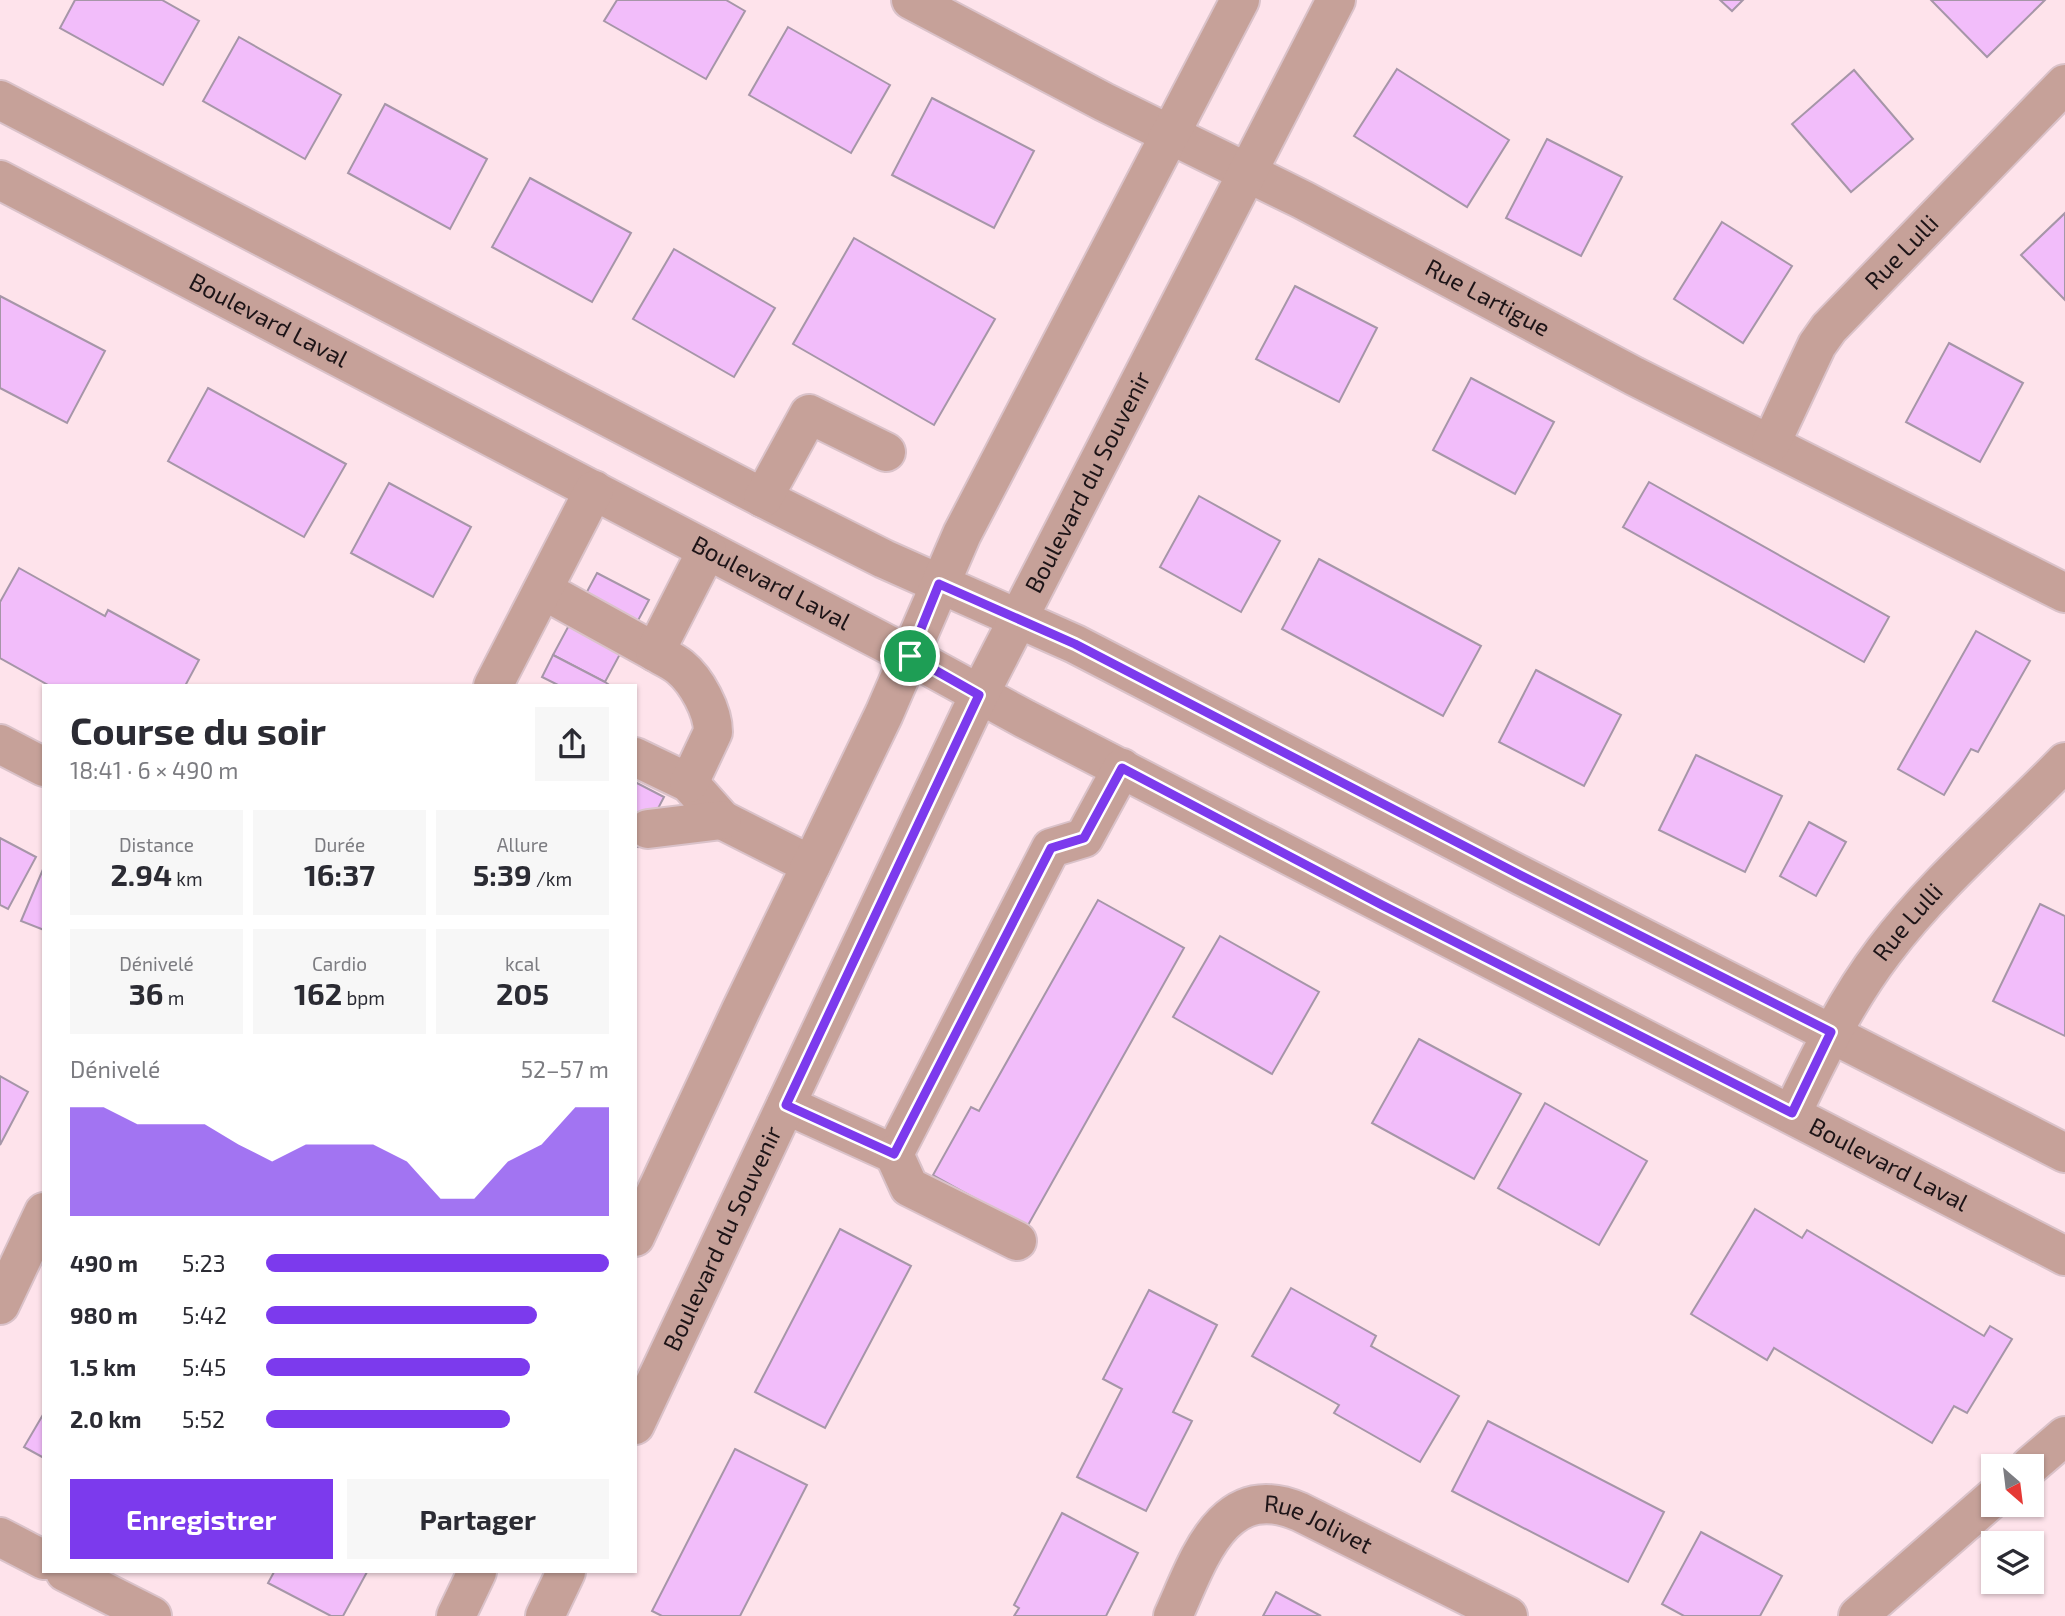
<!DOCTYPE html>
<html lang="fr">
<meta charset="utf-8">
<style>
:root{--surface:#fff;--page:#f7f7f7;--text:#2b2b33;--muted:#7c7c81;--accent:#7c3aed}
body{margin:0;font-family:"Exo 2",sans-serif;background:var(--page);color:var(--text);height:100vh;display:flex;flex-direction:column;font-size:26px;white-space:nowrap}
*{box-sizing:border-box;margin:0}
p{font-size:23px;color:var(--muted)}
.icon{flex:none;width:38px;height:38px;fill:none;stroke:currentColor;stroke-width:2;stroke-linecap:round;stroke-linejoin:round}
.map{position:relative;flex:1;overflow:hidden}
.details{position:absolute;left:42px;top:684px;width:595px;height:889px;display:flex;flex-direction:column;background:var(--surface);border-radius:0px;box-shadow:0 2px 5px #0004}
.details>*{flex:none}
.needle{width:46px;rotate:152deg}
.fabs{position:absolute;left:1981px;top:1454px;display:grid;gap:14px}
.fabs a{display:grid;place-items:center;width:63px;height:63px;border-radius:0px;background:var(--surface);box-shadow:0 2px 5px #0004;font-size:35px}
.pin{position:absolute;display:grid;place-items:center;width:60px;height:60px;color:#fff;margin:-30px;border:4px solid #fff;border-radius:50%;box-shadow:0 2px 7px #0007}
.round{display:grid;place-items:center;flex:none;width:74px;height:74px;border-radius:0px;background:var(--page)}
.summary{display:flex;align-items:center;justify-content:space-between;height:119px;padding:0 28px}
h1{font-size:38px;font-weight:700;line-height:52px}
.figures{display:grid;grid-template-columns:repeat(3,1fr);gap:10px;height:119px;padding:7px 28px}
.figures div{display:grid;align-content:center;border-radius:0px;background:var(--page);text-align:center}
.figures b{font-size:30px;font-weight:700}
.figures small{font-size:19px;font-weight:400}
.figures p{font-size:19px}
.chart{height:196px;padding:14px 28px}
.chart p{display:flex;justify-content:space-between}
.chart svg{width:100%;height:126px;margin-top:7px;fill:var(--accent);opacity:.7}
.button{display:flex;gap:14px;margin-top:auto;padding:14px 28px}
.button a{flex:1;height:80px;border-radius:0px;background:var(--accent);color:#fff;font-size:28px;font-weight:700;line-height:80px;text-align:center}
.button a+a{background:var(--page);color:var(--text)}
ul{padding:0 28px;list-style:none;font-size:23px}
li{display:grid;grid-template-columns:112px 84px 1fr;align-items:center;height:52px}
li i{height:18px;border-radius:9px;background:var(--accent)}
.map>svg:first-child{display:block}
.building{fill:#f2bdfa;stroke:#a696a8;stroke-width:2}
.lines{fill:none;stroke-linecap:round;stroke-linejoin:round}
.minor-casing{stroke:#dac2c9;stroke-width:42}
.minor{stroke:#c6a199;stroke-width:38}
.route-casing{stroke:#fff;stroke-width:14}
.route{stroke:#7c3aed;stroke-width:9}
.labels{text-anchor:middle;stroke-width:6;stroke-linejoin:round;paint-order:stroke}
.street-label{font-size:24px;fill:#1d1417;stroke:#fcf7f8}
</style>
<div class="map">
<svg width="2065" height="1616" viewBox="0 0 2065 1616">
<rect width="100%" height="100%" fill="#fee3eb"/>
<!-- building -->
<g class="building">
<path d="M 75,0 L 162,0 L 199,21 L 163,85 L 60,28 Z"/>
<path d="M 617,0 L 726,0 L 745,11 L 706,79 L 604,21 Z"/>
<path d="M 1720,0 L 1743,0 L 1732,11 Z"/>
<path d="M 1931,0 L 2045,0 L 1987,57 Z"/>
<path d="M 788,27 L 890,85 L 851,153 L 749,95 Z"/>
<path d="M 239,37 L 341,95 L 305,159 L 203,101 Z"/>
<path d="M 1397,69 L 1509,140 L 1467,207 L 1354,136 Z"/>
<path d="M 1854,70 L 1913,139 L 1851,192 L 1792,124 Z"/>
<path d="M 932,98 L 1034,151 L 994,228 L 892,175 Z"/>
<path d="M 385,104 L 487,159 L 450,229 L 348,173 Z"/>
<path d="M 1547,139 L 1622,177 L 1581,256 L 1506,218 Z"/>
<path d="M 530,178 L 631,233 L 592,302 L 492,247 Z"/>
<path d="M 2065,213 L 2065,300 L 2021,255 Z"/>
<path d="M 1722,222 L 1792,266 L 1743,343 L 1674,299 Z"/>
<path d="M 854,238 L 995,319 L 934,425 L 793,344 Z"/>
<path d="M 674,249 L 775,308 L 734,377 L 633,319 Z"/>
<path d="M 1295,286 L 1377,328 L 1339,402 L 1256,359 Z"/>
<path d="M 0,296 L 105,351 L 67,423 L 0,388 Z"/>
<path d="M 1949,343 L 2023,383 L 1980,462 L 1906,422 Z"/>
<path d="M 1471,378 L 1554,422 L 1515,494 L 1433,450 Z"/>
<path d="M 208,388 L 346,464 L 304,537 L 168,461 Z"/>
<path d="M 1649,482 L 1889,617 L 1864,662 L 1623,527 Z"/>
<path d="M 389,483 L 471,527 L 433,597 L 351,553 Z"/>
<path d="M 1199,496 L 1280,541 L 1241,612 L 1160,567 Z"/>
<path d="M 1319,559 L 1481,646 L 1443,716 L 1282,629 Z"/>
<path d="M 19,568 L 105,616 L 108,610 L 199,660 L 185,686 L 50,686 L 0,658 L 0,602 Z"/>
<path d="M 597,573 L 649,600 L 605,682 L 553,655 Z"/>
<path d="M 1976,631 L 2030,661 L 1978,752 L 1971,749 L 1944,795 L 1898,769 Z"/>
<path d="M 553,655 L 605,682 L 608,684 L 607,686 L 560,686 L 542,677 Z"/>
<path d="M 1536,670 L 1621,715 L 1584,786 L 1499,742 Z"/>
<path d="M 1696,755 L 1782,796 L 1745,872 L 1659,830 Z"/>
<path d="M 635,782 L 664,797 L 638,847 L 635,846 Z"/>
<path d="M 1809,822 L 1846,842 L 1816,896 L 1780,876 Z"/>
<path d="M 0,838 L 36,857 L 8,909 L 0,905 Z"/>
<path d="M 44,867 L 44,930 L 21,921 Z"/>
<path d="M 1098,900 L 1184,948 L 1027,1227 L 933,1175 L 971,1107 L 979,1111 Z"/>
<path d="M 2040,904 L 2065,916 L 2065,1036 L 1993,1001 Z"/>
<path d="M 1220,936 L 1319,992 L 1272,1074 L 1173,1017 Z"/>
<path d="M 1419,1039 L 1521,1094 L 1474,1179 L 1372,1123 Z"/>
<path d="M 0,1076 L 28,1092 L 0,1145 Z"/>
<path d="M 1545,1103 L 1647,1161 L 1599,1245 L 1498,1188 Z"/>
<path d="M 1755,1209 L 1802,1238 L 1807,1230 L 1984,1336 L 1990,1326 L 2012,1339 L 1967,1413 L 1954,1406 L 1932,1443 L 1774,1348 L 1767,1360 L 1691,1314 Z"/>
<path d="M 840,1229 L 911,1266 L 825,1428 L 755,1392 Z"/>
<path d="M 1291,1288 L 1376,1336 L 1371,1346 L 1459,1396 L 1420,1462 L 1334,1413 L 1339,1405 L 1252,1356 Z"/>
<path d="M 1149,1290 L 1217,1325 L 1173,1412 L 1192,1421 L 1146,1511 L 1077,1477 L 1122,1389 L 1103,1379 Z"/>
<path d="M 44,1413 L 44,1458 L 24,1447 Z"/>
<path d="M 1488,1421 L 1664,1512 L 1628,1582 L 1452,1491 Z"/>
<path d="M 735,1449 L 807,1485 L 740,1616 L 662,1616 L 652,1611 Z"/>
<path d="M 1062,1513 L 1138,1553 L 1106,1616 L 1014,1616 L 1019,1608 L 1014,1605 Z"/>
<path d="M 1701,1532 L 1782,1576 L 1760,1616 L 1684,1616 L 1662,1604 Z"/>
<path d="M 274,1572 L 367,1572 L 343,1616 L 331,1616 L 268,1583 Z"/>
<path d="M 1276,1592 L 1321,1616 L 1263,1616 Z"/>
</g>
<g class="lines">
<defs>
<g id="minor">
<path id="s1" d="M 911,0 L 1104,102 L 1303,200 L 1634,376 L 2065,593"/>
<path d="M 0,100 L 763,498 L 884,559 L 1075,644 L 1522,876 L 2065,1153"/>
<path id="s2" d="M 0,180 L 910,656 L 1025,719 L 2065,1256"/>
<path id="s3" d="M 1771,443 L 1817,345 L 1829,328 L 2065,84"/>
<path d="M 763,498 L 809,414 L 886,452"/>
<path d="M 543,590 L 655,652"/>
<path d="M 493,686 L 594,490"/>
<path d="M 0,744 L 44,767"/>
<path d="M 635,757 L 689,783 L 722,820 L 811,865"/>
<path d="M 689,783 L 713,732 C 713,711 697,681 680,667 C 673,661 663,657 655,652 L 707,550"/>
<path d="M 648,829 L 722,820"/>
<path d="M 786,1105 L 894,1154 L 1051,848 L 1084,838 L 1122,768"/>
<path id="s4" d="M 1792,1113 C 1819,1057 1846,1001 1884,951 C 1936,882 2005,824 2065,762"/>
<path d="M 894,1154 L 909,1187 L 1017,1241"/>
<path d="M 635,1237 L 741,1010 L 884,714 L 962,534 L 1240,0"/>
<path d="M 0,1305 L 44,1212"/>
<path id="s5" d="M 635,1425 L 979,695 L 1336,0"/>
<path d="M 2030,1466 L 2065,1436"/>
<path d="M 0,1537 L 44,1560"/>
<path d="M 65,1572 L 152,1616"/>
<path d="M 456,1616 L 477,1572"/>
<path d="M 545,1616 L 566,1572"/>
<path id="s6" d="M 1173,1616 C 1198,1562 1222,1478 1300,1512 L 1508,1616"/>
<path d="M 1858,1616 L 1993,1498"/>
</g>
</defs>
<!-- minor casing -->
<use href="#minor" class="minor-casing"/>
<!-- minor -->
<use href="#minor" class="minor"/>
</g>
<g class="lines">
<defs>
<path id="route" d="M 939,584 L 1075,644 L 1522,876 L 1831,1032 L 1792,1113 L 1382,905 L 1122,768 L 1084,838 L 1051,848 L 894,1154 L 786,1105 L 979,695 L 910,656 Z"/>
</defs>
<!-- route casing -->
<use href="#route" class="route-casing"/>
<!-- route -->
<use href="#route" class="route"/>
</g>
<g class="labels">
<!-- street labels -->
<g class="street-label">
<text dy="8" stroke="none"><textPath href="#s3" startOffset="234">Rue Lulli</textPath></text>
<text dy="8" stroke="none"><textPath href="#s1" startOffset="649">Rue Lartigue</textPath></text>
<text dy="8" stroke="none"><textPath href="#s2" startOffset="303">Boulevard Laval</textPath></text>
<text dy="8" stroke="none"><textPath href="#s5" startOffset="1046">Boulevard du Souvenir</textPath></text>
<text dy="8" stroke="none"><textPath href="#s2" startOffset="870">Boulevard Laval</textPath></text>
<text dy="8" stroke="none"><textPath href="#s4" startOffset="224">Rue Lulli</textPath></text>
<text dy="8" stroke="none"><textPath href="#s2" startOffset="2130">Boulevard Laval</textPath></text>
<text dy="8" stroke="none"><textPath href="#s5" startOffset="206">Boulevard du Souvenir</textPath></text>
<text dy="8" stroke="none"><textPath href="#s6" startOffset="210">Rue Jolivet</textPath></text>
</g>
</g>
</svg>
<div class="fabs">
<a><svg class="needle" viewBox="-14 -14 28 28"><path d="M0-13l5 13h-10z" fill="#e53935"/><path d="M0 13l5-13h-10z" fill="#7c7c81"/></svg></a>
<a><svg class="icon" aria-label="layers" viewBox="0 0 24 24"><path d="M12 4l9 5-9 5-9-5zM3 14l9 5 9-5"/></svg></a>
</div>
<div class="pin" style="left:910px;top:656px;background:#1e9e55"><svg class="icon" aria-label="arrive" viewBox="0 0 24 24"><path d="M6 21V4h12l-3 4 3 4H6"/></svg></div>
<section class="details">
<div class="summary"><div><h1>Course du soir</h1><p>18:41 · 6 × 490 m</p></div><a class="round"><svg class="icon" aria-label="share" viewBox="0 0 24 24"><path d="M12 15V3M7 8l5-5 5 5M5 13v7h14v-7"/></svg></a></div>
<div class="figures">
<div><p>Distance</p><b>2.94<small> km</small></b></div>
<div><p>Durée</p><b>16:37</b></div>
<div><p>Allure</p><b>5:39<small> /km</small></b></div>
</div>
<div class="figures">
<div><p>Dénivelé</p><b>36<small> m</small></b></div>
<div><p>Cardio</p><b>162<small> bpm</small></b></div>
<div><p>kcal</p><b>205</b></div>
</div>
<div class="chart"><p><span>Dénivelé</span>52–57 m</p>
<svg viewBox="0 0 160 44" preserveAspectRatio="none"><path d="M0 44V6L10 6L20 12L30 12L40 12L50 19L60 25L70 19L80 19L90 19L100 25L110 38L120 38L130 25L140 19L150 6L160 6V44z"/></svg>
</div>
<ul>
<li><b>490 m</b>5:23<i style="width:100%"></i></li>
<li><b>980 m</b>5:42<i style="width:79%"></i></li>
<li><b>1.5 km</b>5:45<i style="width:77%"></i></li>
<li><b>2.0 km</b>5:52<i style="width:71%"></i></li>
</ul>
<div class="button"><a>Enregistrer</a><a>Partager</a></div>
</section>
</div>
